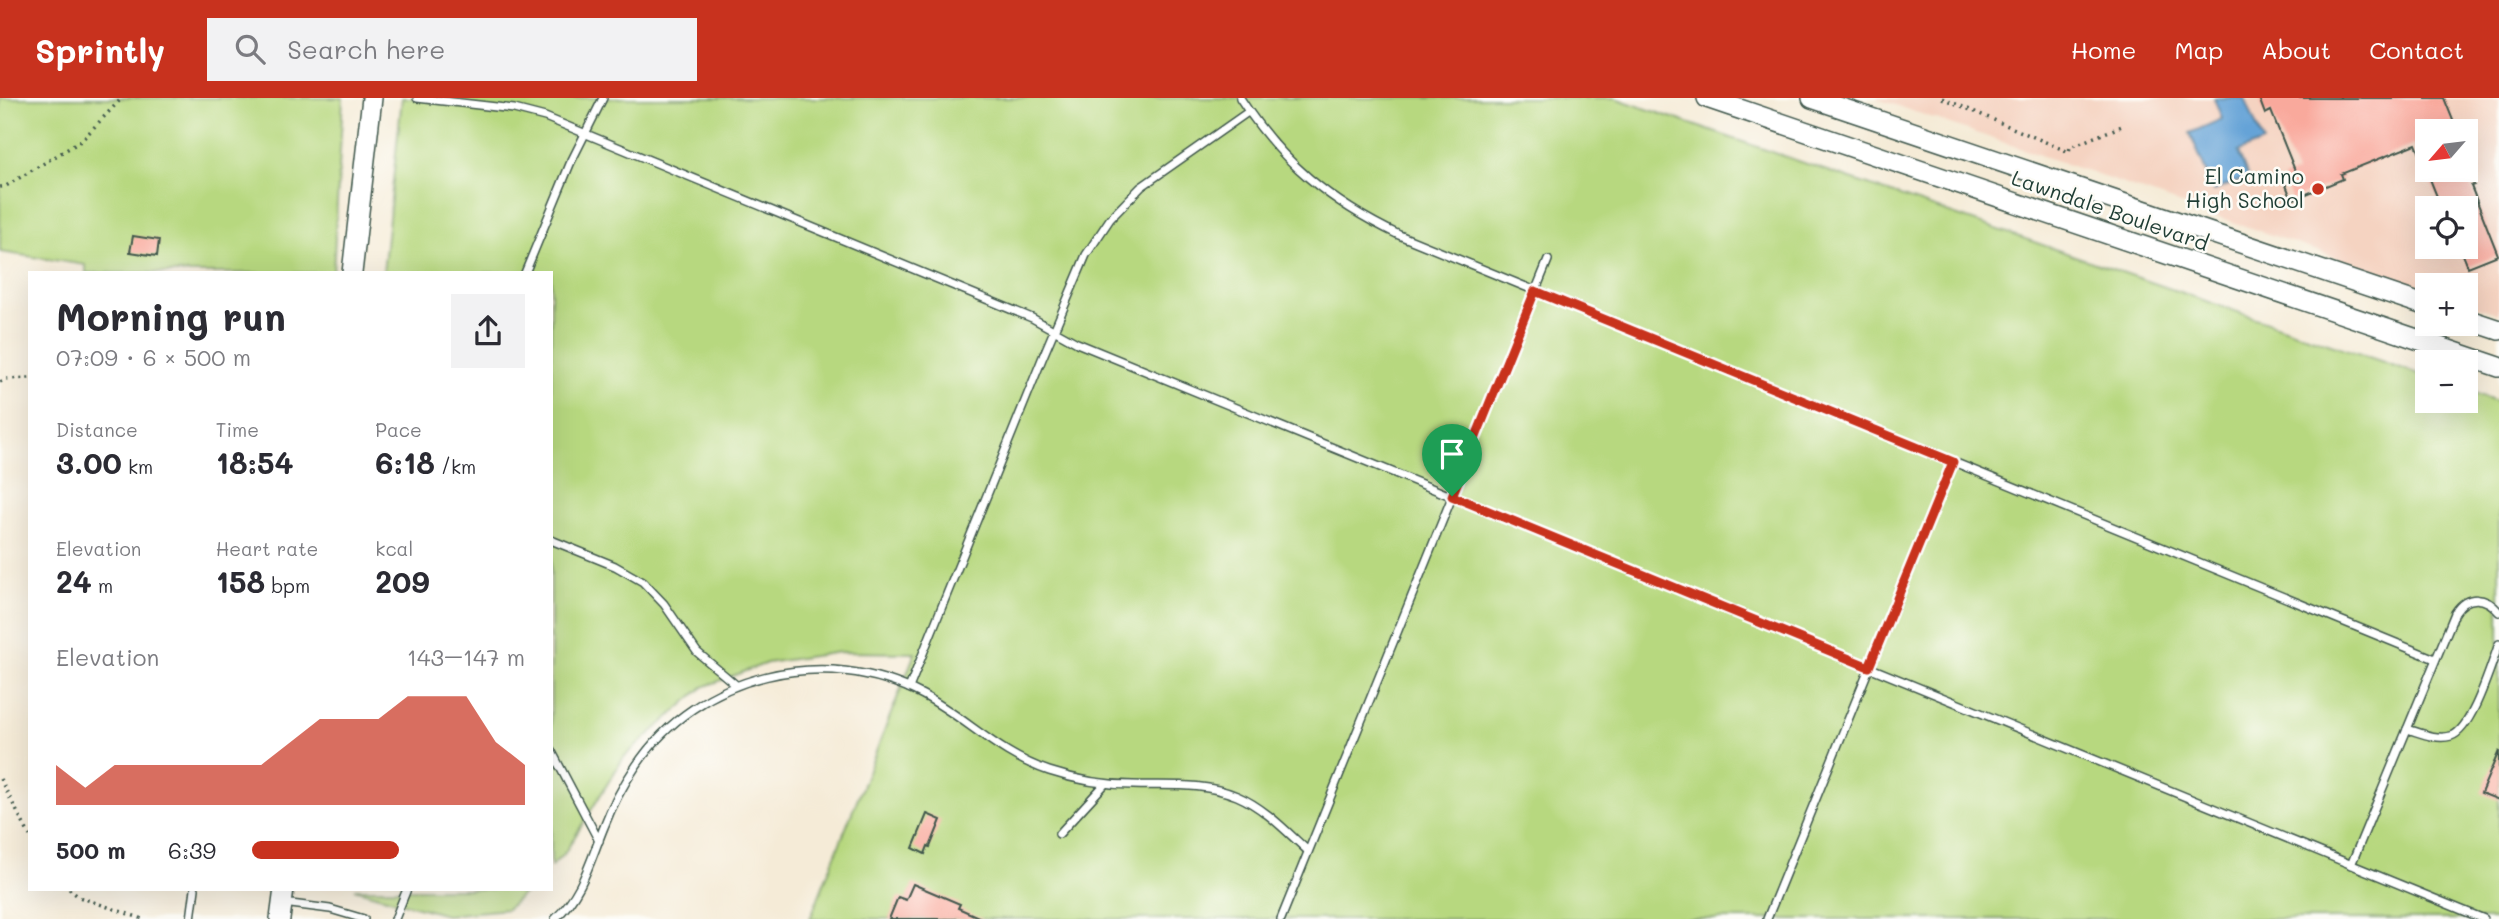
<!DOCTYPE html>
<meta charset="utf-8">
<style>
:root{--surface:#fff;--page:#f2f2f3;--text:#2b2b33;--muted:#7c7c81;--accent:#c8321e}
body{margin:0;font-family:Mali,sans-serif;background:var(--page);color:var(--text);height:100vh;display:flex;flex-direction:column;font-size:26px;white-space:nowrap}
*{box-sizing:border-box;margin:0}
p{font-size:23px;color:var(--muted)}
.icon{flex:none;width:38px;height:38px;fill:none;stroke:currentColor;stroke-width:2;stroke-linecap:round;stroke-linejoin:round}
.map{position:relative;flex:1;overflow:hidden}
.side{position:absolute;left:28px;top:173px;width:525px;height:620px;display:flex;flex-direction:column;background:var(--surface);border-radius:0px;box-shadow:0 7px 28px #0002}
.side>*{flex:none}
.needle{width:46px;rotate:242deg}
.tools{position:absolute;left:2415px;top:21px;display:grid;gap:14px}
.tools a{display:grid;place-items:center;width:63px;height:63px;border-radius:0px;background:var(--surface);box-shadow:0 7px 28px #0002;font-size:35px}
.pin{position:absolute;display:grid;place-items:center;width:60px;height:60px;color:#fff;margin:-72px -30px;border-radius:50% 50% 50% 0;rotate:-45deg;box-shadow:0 0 7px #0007}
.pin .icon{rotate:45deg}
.round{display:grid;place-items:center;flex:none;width:74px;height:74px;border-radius:0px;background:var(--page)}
.head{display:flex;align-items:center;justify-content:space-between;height:119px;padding:0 28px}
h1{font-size:38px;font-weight:700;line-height:52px}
.metrics{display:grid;grid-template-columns:repeat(3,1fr);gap:10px;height:119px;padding:7px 28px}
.metrics div{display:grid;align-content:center}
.metrics b{font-size:30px;font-weight:700}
.metrics small{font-size:19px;font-weight:400}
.metrics p{font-size:19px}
.chart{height:196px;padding:14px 28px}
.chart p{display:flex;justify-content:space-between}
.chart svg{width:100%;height:126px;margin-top:7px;fill:var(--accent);opacity:.7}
ul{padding:0 28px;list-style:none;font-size:23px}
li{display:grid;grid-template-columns:112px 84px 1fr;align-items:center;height:52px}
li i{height:18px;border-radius:9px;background:var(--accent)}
header{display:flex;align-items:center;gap:42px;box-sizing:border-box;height:98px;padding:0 35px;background:var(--accent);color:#fff}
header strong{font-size:33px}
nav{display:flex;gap:38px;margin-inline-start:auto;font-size:24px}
.search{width:490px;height:63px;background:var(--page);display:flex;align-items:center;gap:18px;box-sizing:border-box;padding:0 24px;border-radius:0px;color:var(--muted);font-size:26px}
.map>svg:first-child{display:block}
.built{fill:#f5d3c1;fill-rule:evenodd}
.green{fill:#b7d87f;stroke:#6b8a5a;stroke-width:2}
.water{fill:#65a3d7;stroke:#427086;stroke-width:2}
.building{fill:#f9a99c}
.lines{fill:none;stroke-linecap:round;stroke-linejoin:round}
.lane-casing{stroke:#3f574c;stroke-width:10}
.secondary-casing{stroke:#3f574c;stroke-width:22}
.path{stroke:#3f574c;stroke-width:3.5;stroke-dasharray:2 5;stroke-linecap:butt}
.lane{stroke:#fff;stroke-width:7}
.secondary{stroke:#fff;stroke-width:19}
.route-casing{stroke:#fff;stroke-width:14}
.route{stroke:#c8321e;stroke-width:9}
.poi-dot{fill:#c8321e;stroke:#fdfcf7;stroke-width:2.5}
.labels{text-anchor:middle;stroke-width:5;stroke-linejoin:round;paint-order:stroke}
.poi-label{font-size:21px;fill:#1f3d34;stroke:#fdfcf7;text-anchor:end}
.street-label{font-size:21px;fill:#1f3d34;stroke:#fdfcf7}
</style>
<header>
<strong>Sprintly</strong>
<div class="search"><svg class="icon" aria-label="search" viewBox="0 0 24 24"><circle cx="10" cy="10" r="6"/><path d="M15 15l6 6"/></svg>Search here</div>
<nav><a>Home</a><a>Map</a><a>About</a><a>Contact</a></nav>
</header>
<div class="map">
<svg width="2499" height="821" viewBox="0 0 2499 821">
<rect width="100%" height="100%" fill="#fdfcf7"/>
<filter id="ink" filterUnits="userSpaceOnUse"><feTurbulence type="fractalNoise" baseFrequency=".0143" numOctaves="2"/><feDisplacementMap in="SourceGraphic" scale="14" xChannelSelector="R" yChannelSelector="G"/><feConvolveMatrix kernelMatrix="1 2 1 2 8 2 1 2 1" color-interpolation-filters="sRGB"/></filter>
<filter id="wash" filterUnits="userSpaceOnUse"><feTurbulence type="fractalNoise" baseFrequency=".00686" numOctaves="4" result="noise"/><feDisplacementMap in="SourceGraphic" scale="28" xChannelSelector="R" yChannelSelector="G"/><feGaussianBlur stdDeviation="1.57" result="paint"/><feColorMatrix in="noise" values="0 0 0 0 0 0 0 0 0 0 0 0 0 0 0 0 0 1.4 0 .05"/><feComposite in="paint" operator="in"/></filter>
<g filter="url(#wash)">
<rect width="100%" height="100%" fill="#f5ebd7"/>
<!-- built -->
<path class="built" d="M 1875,0 L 2499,0 L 2499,216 L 2466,205 L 2466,187 L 2427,187 L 2427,191 ZM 2427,33 L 2466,33 L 2466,72 L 2427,72 ZM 2427,110 L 2466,110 L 2466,149 L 2427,149 Z"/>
<!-- green -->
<g class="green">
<path d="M 0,0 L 343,0 L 333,175 L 86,175 L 86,167 L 0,154 Z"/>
<path d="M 402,0 L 1615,0 L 2427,279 L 2427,303 L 2466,303 L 2466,292 L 2499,304 L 2499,821 L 810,821 L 915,555 L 840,554 L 767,565 L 703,589 L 624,659 L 564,756 L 551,768 L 551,175 L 383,175 Z"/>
<path d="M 354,791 L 528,791 L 507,811 L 446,817 Z"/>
</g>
<!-- water -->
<path class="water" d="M 2214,0 L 2245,0 L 2263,44 L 2238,54 L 2248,79 L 2214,93 L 2190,35 L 2222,21 Z"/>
<g id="blocks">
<!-- building -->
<g class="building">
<path d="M 2259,0 L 2444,0 L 2456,30 L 2449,33 L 2427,33 L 2427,72 L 2468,72 L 2474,87 L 2471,88 L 2498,157 L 2468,169 L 2460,149 L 2466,149 L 2466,110 L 2445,110 L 2440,100 L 2438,101 L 2416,46 L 2341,76 L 2343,81 L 2292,102 L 2283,80 L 2296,75 L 2271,13 L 2265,16 Z"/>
<path d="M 133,138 L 159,142 L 157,158 L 130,154 Z"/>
<path d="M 2499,653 L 2499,702 L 2481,695 Z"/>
<path d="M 927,716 L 941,722 L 930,749 L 928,748 L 925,756 L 913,750 Z"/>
<path d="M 913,786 L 960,806 L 958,810 L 983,821 L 889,821 L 898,799 L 906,802 Z"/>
</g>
</g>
</g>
<g filter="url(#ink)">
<use href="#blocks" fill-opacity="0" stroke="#3f574c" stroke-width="2"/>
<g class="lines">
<defs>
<g id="lane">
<path d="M 417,0 L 514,11 L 545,19 L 1032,220 L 1077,245 L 2484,821"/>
<path d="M 1240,0 C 1281,64 1330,104 1399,137 L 2435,561"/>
<path d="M 525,175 L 570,66 L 603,0"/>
<path d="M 551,442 L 615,468 L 643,484 L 664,506 L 697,554 L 736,587"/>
<path d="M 909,590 L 1042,261 L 1086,157 L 1110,121 L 1141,89 L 1248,14"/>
<path d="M 2407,631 C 2421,635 2436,642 2451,638 C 2472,632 2491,567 2499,546"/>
<path d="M 551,652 L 599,743"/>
<path d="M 1059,736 L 1105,686"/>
<path d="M 2351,767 L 2455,515 C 2467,496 2486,498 2499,514"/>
<path d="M 283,805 L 330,811 L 364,821"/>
<path d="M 191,821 L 195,791"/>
<path d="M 395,821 L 407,791"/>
<path d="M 555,821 C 583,795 590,763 604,729 C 612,708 623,687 636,668 C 697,576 826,545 923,597 C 968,621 998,656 1049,673 C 1076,682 1104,687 1133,687 C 1168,688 1204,684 1237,698 C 1265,710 1286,733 1308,753"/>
<path d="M 1281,821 L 1548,162"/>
<path d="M 1767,821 L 1953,364"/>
</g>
<g id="secondary">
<path d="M 1707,0 L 2499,269"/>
<path d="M 1812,0 L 2427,208"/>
<path d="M 352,175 L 372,0"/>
<path d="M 2466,221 L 2499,232"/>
<path d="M 280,821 L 284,791"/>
</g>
</defs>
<!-- lane casing -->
<use href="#lane" class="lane-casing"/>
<!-- secondary casing -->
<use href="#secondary" class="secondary-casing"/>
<!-- path -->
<g class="path">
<path d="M 1942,0 L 2069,54 L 2070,49 L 2122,28"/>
<path d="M 0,89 L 6,88 L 81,43 L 122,0"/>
<path d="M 0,284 L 6,281 L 30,280"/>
<path d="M 0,681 L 30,738"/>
<path d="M 69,791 L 79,799 L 143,821"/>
</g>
<!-- lane -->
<use href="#lane" class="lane"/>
<!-- secondary -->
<use href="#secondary" class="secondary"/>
</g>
</g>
<g class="lines" filter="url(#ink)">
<defs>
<path id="route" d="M 1535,193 L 1953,364 L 1869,569 L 1452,398 Z"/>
</defs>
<!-- route casing -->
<use href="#route" class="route-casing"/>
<!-- route -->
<use href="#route" class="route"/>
</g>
<!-- markers -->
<circle class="poi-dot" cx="2318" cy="91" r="7"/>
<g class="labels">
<!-- poi labels -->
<g class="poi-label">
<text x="2304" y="86">El Camino<tspan x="2304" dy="24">High School</tspan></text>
</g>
<!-- street labels -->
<g class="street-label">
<text transform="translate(2110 113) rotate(19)" y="7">Lawndale Boulevard</text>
</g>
</g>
</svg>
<div class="tools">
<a><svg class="needle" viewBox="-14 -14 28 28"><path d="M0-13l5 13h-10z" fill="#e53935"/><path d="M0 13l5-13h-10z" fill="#7c7c81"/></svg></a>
<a><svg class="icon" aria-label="locate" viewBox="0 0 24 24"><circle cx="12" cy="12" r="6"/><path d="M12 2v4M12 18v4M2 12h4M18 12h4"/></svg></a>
<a>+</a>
<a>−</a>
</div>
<div class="pin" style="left:1452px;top:398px;background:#1e9e55"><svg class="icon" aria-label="arrive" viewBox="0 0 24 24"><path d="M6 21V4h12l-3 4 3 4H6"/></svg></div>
<section class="side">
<div class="head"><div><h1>Morning run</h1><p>07:09 · 6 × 500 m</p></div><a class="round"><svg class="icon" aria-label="share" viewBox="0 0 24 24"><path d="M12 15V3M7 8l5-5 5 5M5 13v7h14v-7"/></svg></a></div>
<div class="metrics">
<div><p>Distance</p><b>3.00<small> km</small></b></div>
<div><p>Time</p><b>18:54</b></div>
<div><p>Pace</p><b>6:18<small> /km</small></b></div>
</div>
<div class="metrics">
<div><p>Elevation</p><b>24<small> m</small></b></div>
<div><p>Heart rate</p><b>158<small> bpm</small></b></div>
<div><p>kcal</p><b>209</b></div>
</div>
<div class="chart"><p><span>Elevation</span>143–147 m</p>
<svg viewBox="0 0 160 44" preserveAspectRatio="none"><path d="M0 44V30L10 38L20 30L30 30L40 30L50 30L60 30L70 30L80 22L90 14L100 14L110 14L120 6L130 6L140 6L150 22L160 30V44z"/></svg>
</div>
<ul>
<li><b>500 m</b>6:39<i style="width:54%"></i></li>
</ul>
</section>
</div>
